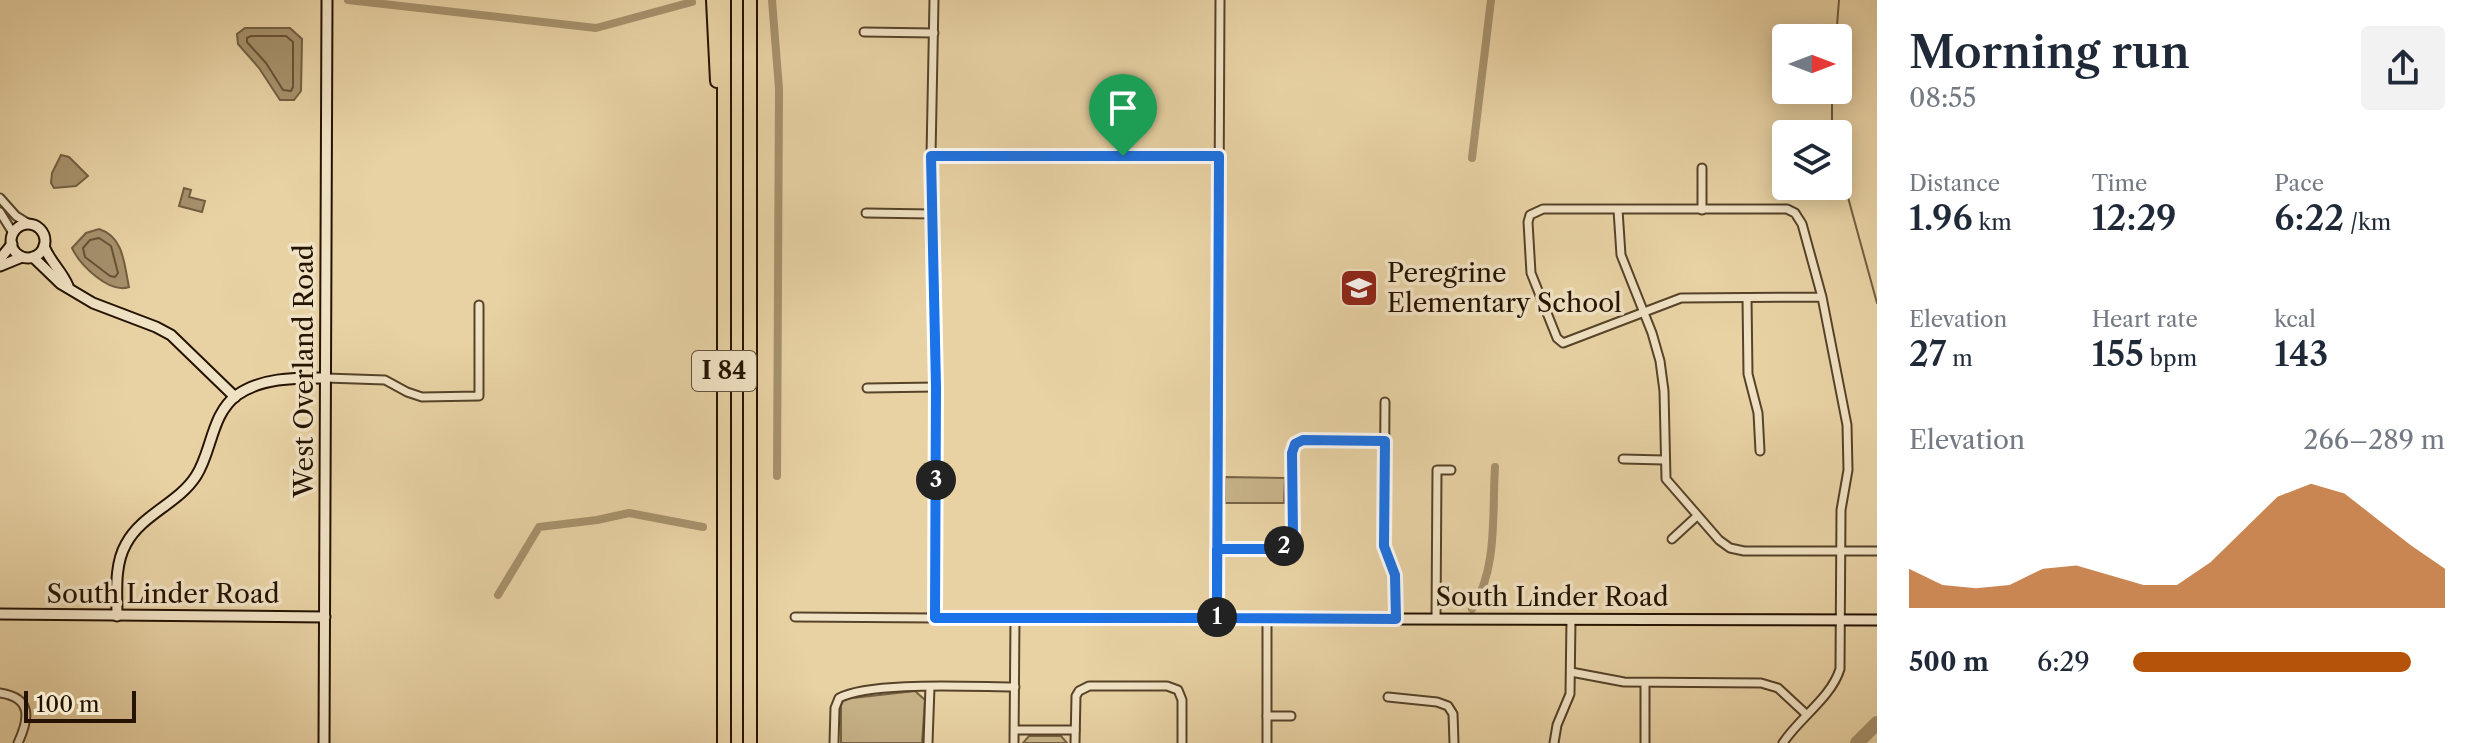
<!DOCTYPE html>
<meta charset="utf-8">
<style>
:root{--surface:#fff;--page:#f2f2f3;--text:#1f2937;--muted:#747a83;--accent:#b45309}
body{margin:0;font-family:"Libre Caslon Text",serif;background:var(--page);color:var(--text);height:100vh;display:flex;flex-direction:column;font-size:30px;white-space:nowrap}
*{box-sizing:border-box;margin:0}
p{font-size:26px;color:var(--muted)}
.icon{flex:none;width:44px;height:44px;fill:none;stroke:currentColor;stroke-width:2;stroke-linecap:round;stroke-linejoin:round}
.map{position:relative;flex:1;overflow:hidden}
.sheet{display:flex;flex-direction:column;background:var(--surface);width:600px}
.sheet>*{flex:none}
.needle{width:52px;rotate:90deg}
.buttons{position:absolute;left:1772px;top:24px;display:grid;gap:16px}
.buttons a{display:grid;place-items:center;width:80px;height:80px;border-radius:8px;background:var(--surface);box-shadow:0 4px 20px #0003;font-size:40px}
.scale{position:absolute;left:24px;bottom:20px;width:112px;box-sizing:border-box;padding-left:8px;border:4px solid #251300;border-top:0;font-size:22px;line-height:28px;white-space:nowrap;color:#251300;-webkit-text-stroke:6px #f0e2c4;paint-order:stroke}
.pin{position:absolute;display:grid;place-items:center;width:68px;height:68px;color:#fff;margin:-82px -34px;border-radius:50% 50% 50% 0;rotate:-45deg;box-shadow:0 0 8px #0007}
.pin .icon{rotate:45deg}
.km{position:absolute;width:40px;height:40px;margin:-20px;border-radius:50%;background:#222;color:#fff;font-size:22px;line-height:40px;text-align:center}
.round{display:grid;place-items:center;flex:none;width:84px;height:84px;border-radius:8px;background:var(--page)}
.overview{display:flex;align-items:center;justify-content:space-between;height:136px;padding:0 32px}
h1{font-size:44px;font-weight:600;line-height:60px}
.metrics{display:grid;grid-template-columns:repeat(3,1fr);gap:12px;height:136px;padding:8px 32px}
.metrics div{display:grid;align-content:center}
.metrics b{font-size:34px;font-weight:600}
.metrics small{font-size:22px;font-weight:400}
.metrics p{font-size:22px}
.chart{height:224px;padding:16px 32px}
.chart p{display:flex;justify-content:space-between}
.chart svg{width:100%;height:144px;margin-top:8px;fill:var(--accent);opacity:.7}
ul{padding:0 32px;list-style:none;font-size:26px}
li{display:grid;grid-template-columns:128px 96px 1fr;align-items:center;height:60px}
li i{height:20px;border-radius:10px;background:var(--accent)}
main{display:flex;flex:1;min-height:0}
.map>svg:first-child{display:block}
.green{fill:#c7b288;stroke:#766244;stroke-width:2}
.water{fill:#a6916c;stroke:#725f41;stroke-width:2}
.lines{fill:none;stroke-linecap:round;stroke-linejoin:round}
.shore{stroke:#665236;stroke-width:2}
.stream{stroke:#725f41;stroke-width:2}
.canal{stroke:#a6916c;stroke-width:8}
.river{stroke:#a6916c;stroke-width:14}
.street-casing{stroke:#564329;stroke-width:11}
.secondary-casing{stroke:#251300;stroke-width:13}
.highway-casing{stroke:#251300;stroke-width:16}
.street{stroke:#f0e2c4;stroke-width:7}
.secondary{stroke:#f0e2c4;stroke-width:9}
.highway{stroke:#e8d2a4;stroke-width:12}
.route-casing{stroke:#fff;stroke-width:16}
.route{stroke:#1a73e8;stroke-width:10}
.labels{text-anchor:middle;stroke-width:7;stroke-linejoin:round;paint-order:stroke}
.shield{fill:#f0e2c4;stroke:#62513b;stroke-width:2}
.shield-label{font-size:24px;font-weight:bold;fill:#251300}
.poi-label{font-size:26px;fill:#251300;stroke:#f0e2c4;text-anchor:start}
.street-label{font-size:26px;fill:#251300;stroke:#f0e2c4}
</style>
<main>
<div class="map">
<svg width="1877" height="743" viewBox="0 0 1877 743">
<rect width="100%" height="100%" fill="#e8d2a4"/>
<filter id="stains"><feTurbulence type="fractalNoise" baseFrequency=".0025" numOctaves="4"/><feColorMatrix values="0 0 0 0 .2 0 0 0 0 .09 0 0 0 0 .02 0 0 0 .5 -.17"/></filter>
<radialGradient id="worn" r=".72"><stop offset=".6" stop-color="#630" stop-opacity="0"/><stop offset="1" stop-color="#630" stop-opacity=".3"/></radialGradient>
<!-- green -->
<g class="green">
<path d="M 1225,477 L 1285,478 L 1284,503 L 1225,503 Z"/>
<path d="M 915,691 L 925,700 L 922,743 L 841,743 L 841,705 L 844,699 Z"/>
<path d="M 1029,736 L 1061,736 L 1067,743 L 1023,743 Z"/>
</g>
<!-- water -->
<g class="water">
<path d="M 245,28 L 290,28 L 302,39 L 301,91 L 294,100 L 280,100 L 259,68 L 238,44 L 237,34 Z"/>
<path d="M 61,155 L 69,157 L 88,176 L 76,186 L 54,188 L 51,183 L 52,173 Z"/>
<path d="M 184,188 L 191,190 L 189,197 L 205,201 L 202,212 L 179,206 Z"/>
<path d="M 99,229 C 124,237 124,264 129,287 C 109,294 80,265 72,248 L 86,233 Z"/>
</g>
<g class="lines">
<!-- shore -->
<g class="shore">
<path d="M 251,36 L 286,36 L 293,42 L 293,87 L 291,91 L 283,90 L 266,63 L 247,42 L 247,38 Z"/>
<path d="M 99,238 L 111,246 L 118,273 L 115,277 L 110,276 L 85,257 L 83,248 L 90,240 Z"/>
</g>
<!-- stream -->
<g class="stream">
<path d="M 1836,38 L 1839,0"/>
<path d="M 1832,90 L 1832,134"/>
<path d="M 1838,161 L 1877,303"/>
</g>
<!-- canal -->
<g class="canal">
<path d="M 348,0 L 596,28 L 692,2"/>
<path d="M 772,0 L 779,89 L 777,476"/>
<path d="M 1472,158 L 1491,0"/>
<path d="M 498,595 L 539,527 L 597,520 L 629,513 L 703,527"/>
<path d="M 1472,609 C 1498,569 1492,514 1495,467"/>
</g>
<!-- river -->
<path class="river" d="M 1857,743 L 1877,723"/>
<defs>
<g id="street">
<path d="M 864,32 L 934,33"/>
<path d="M 931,156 L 1219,156"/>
<path d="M 0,198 L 16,216 L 29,224"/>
<path d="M 1618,210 L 1621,255 L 1652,333 L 1660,361 L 1664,391 L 1666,479 L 1719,540 L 1730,548 L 1744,551 L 1876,551"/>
<path d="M 1702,210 L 1702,168"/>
<path d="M 0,212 L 13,233"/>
<path d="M 866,213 L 932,214"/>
<path d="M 1747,298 L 1748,374 L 1758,413 L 1760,451"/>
<path d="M 326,378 L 385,380 L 407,392 L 422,397 L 479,396 L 479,305"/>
<path d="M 867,388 L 936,387"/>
<path d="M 1385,402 L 1384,546 L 1395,575 L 1396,619"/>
<path d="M 1623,459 L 1664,460"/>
<path d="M 1672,539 L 1697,516"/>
<path d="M 1217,549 L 1278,549 L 1288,544 L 1293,535 L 1292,453 L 1295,444 L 1303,440 L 1385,441"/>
<path d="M 795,617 L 935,618 L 936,387 L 931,156 L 934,0"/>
<path d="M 1217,618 L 1220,0"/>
<path d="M 1436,619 L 1437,470 L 1451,470"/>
<path d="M 1571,672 L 1624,682 L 1761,683 L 1778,688 L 1806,714"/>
<path d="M 0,693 C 33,698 29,719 18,743"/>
<path d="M 1388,697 L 1437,702 L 1448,706 L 1453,714 L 1454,743"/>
<path d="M 1267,716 L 1291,716"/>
<path d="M 1015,730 L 1075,730"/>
<path d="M 834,743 L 835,708 L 839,698 C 871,681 974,687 1015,687"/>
<path d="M 928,743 L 930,687"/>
<path d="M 1014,743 L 1015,618"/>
<path d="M 1075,743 L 1076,696 L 1079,691 L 1089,686 L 1167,686 L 1178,690 L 1182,700 L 1182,743"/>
<path d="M 1267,743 L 1267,618"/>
<path d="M 1554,743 L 1557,725 L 1570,694 L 1571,619"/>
<path d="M 1645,743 L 1645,683"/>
<path d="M 1783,743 C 1799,718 1831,698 1840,669 L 1841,510 L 1848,470 L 1847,425 L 1822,297 L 1802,224 L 1795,213 L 1787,209 L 1543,209 L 1530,215 L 1528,222 L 1531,273 L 1557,338 L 1563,343 L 1681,298 L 1822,297"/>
</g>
<g id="secondary">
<circle cx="28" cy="241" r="17"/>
<path d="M 44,246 C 50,262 62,271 68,286"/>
<path d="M 33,257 L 61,284 L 93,303 L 156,327 L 171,335 L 235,397"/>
<path d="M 0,259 L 12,244"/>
<path d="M 0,266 L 22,257"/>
<path d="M 0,614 L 325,617"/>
<path d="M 117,616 C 117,593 114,565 126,544 C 142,514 178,504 196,476 C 212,452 211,414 237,395 C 263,377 296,378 326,378"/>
<path d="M 935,618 L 1877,620"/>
<path d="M 324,743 L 327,0"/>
</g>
<g id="highway">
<path d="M 713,0 L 717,81"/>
<path d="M 724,0 L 724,743"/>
<path d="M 750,0 L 750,743"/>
</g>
</defs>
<!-- street casing -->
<use href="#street" class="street-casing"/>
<!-- secondary casing -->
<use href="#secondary" class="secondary-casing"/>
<!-- highway casing -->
<use href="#highway" class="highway-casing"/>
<!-- street -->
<use href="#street" class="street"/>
<!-- secondary -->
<use href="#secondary" class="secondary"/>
<!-- highway -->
<use href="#highway" class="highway"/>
</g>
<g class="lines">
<defs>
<path id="route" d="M 1123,156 L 1219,156 L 1217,618 L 1396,619 L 1395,575 L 1384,546 L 1385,441 L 1303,440 L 1295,444 L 1292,453 L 1293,535 L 1288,544 L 1278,549 L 1217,549 L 1217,618 L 935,618 L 936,387 L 931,156 L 1123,156"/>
</defs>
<!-- route casing -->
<use href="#route" class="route-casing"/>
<!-- route -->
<use href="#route" class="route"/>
</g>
<!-- icons -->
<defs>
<symbol id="school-square" viewBox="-11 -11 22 22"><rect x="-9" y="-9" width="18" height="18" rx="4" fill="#8f2418" stroke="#f0e2c4"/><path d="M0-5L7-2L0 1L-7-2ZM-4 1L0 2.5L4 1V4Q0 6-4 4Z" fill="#fff"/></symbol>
</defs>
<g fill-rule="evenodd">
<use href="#school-square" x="1337" y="266" width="44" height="44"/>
</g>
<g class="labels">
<!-- shield labels -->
<rect class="shield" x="692" y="351" width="64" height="40" rx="6"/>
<g class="shield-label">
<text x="724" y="379">I 84</text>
</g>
<!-- poi labels -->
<g class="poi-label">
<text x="1387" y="282">Peregrine<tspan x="1387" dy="30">Elementary School</tspan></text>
</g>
<!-- street labels -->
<g class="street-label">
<text transform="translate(304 371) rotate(-90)" y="9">West Overland Road</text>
<text x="163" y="603">South Linder Road</text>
<text x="1552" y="606">South Linder Road</text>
</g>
</g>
<rect width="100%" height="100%" filter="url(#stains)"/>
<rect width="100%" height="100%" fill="url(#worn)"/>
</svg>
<div class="buttons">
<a><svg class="needle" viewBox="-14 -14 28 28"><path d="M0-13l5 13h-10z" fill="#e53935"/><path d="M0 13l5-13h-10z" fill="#747a83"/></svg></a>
<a><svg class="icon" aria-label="layers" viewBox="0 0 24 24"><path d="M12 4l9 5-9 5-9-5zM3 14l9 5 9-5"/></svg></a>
</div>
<div class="scale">100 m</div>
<div class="pin" style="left:1123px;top:156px;background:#1e9e55"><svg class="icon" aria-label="arrive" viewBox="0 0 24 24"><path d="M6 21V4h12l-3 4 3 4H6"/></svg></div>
<b class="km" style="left:1217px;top:617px">1</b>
<b class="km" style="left:1284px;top:546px">2</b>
<b class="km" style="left:936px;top:480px">3</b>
</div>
<section class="sheet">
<div class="overview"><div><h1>Morning run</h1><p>08:55</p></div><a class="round"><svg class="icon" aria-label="share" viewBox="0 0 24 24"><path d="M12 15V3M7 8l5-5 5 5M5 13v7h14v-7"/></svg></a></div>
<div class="metrics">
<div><p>Distance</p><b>1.96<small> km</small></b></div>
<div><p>Time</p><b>12:29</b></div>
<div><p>Pace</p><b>6:22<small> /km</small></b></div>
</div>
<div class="metrics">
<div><p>Elevation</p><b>27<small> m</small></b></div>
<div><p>Heart rate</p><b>155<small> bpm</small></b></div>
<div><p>kcal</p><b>143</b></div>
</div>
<div class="chart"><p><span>Elevation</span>266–289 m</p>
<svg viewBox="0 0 160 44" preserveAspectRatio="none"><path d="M0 44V32L10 37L20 38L30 37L40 32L50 31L60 34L70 37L80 37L90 30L100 20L110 10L120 6L130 9L140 17L150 25L160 32V44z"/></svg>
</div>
<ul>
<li><b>500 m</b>6:29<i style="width:89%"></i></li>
</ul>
</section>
</main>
